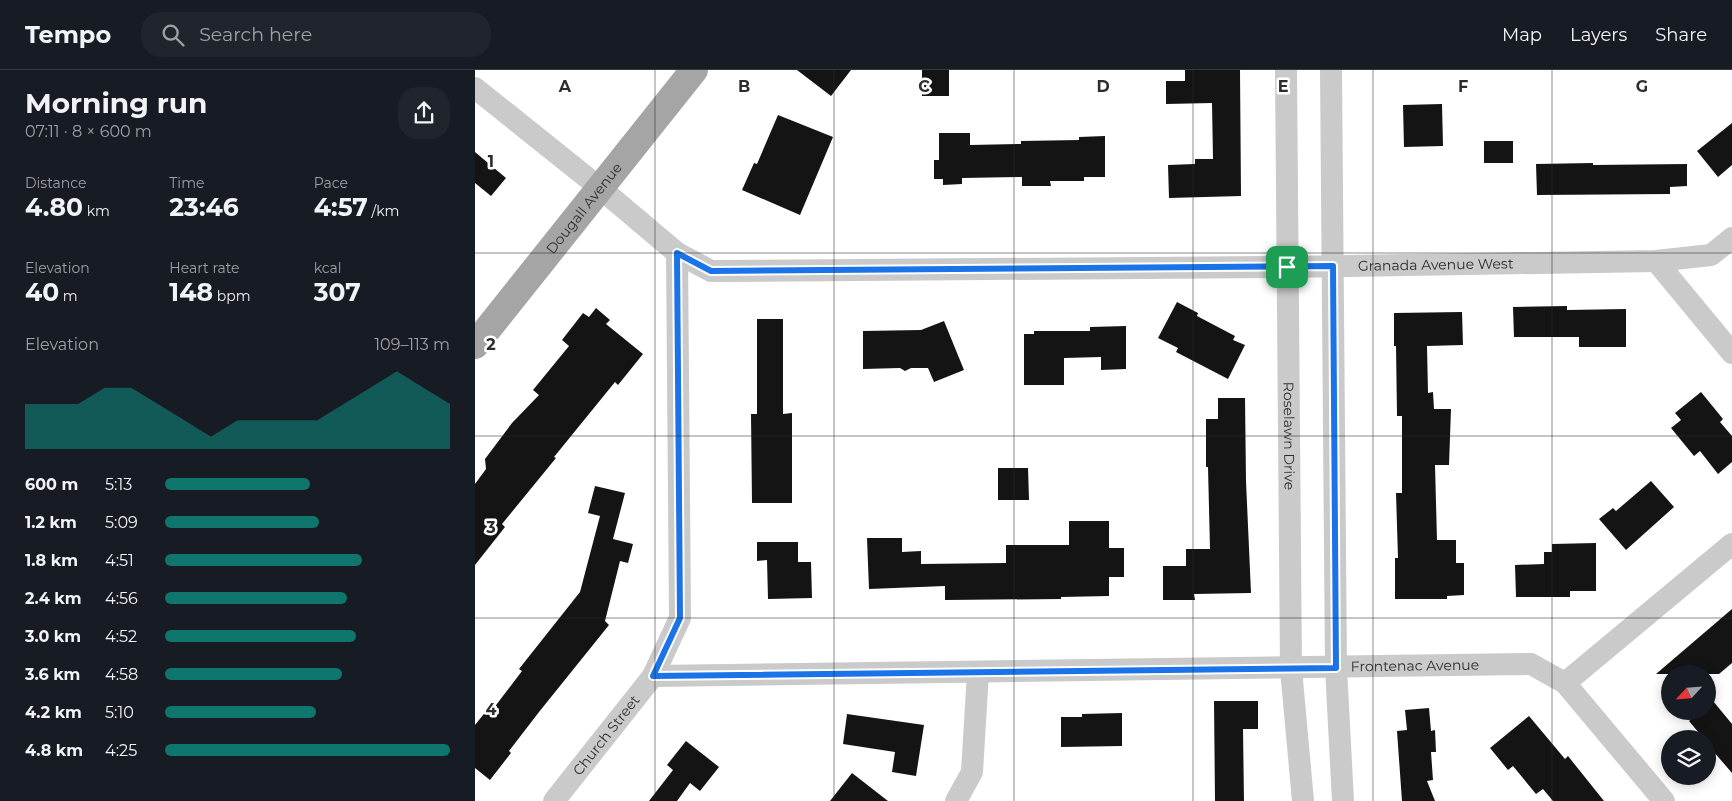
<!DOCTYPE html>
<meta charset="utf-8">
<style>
:root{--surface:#171b24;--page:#20242c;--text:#f1f3f6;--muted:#9ea1a6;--line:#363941;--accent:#0f766e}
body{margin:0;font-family:Montserrat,sans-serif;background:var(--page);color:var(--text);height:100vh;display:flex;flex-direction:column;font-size:19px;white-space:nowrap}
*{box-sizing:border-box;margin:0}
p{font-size:16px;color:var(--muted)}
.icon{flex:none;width:28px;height:28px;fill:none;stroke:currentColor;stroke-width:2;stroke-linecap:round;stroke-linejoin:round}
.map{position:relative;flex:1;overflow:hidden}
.panel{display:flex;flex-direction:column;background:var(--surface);width:475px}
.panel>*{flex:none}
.needle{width:32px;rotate:244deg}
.fabs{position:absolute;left:1186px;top:595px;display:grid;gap:10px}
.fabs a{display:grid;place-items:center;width:55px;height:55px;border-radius:50%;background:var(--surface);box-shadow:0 2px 12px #0003;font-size:25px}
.pin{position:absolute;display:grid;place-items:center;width:42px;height:42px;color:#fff;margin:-21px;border-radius:10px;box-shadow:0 2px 8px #0006}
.round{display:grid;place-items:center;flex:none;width:52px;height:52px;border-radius:20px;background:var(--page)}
.head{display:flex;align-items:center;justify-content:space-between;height:85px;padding:0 25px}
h1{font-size:28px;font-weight:700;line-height:38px}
.figures{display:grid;grid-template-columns:repeat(3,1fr);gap:8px;height:85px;padding:5px 25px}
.figures div{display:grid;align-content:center}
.figures b{font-size:25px;font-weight:700}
.figures small{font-size:14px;font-weight:400}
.figures p{font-size:14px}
.chart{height:140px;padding:10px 25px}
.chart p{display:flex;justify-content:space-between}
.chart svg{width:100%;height:90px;margin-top:5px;fill:var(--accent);opacity:.7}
ul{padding:0 25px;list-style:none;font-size:16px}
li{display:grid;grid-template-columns:80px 60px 1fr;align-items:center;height:38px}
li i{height:12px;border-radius:6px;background:var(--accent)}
header{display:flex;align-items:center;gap:30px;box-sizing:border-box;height:70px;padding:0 25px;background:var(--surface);border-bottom:1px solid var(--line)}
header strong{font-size:24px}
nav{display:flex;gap:28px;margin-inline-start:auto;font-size:18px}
.search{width:350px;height:45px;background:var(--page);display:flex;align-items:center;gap:12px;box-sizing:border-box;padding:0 18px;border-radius:20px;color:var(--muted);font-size:19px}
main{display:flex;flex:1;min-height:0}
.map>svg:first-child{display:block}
.building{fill:#141414}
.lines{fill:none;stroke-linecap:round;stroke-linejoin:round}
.street{stroke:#cacaca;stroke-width:22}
.primary{stroke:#a5a5a5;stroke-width:28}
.route-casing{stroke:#fff;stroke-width:10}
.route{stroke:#1a73e8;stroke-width:6}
.grid{fill:none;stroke:#2d2d2d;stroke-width:1;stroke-opacity:0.55}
.labels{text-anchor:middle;stroke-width:5;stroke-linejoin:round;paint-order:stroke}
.street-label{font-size:14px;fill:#2d2d2d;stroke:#fff}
.grid-label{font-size:16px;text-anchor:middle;font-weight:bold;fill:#2d2d2d;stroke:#fff;stroke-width:5;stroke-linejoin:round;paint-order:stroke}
</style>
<header>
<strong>Tempo</strong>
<div class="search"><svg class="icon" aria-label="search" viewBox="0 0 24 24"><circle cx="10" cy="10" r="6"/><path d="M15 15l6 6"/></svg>Search here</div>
<nav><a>Map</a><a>Layers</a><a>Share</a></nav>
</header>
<main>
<section class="panel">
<div class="head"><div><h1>Morning run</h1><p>07:11 · 8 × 600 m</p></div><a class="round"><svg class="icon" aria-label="share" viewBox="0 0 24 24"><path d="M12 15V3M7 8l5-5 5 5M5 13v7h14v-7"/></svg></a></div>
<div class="figures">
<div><p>Distance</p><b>4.80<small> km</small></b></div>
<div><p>Time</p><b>23:46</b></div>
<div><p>Pace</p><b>4:57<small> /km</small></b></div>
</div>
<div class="figures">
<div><p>Elevation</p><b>40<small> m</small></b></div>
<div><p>Heart rate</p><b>148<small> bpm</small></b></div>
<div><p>kcal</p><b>307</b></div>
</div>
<div class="chart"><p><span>Elevation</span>109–113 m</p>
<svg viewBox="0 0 160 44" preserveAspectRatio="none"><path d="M0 44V22L10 22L20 22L30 14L40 14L50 22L60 30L70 38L80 30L90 30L100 30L110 30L120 22L130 14L140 6L150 14L160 22V44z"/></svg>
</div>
<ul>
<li><b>600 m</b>5:13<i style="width:51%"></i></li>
<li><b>1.2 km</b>5:09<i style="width:54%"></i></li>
<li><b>1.8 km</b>4:51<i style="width:69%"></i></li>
<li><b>2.4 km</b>4:56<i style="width:64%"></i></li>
<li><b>3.0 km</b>4:52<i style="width:67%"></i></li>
<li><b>3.6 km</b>4:58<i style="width:62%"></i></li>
<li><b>4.2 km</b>5:10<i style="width:53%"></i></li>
<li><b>4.8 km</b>4:25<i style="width:100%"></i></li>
</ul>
</section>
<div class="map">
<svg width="1257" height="731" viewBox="0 0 1257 731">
<rect width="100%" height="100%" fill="#fff"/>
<!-- building -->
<g class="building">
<path d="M 322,0 L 376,0 L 356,26 Z"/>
<rect x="447" y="0" width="27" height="26"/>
<path d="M 710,0 L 765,0 L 766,126 L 694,128 L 693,95 L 720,94 L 720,89 L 738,89 L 737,33 L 691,34 L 691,11 L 710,11 Z"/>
<path d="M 967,34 L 968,76 L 929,77 L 928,35 Z"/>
<path d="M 303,45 L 358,67 L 325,145 L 267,120 L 279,93 L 282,94 Z"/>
<path d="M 1257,53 L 1257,95 L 1243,107 L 1222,81 Z"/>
<path d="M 464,63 L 495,63 L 495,75 L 546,74 L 546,71 L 604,70 L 604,67 L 630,66 L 630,107 L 609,107 L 609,111 L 575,111 L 576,116 L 547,116 L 547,107 L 487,108 L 487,114 L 468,115 L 468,109 L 459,109 L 459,90 L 464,90 Z"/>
<rect x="1009" y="71" width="29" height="22"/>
<path d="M 0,82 L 31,108 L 16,126 L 0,113 Z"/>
<path d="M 1118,93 L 1118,95 L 1212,94 L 1212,116 L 1195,117 L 1195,124 L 1062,125 L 1061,94 Z"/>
<path d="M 702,232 L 723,243 L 722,246 L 760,266 L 758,270 L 770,275 L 753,309 L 701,282 L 703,278 L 683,268 Z"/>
<path d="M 1092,236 L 1092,240 L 1151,239 L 1151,277 L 1104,277 L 1104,267 L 1039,267 L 1038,237 Z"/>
<path d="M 121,238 L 135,250 L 131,254 L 168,284 L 143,315 L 140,312 L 79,387 L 81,388 L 27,454 L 30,457 L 0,495 L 0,414 L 11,399 L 10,389 L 37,353 L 64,325 L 58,320 L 94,276 L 87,270 L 108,243 L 114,247 Z"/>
<path d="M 987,242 L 988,275 L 952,276 L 953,323 L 958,322 L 959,339 L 976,339 L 974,395 L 960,395 L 962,470 L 981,470 L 981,493 L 989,493 L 989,525 L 972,526 L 972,529 L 920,529 L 920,488 L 923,488 L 921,423 L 927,423 L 927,346 L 922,346 L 921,276 L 919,276 L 919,243 Z"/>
<path d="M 282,249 L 308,249 L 308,344 L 317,343 L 317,433 L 277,433 L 276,344 L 282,344 Z"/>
<path d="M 469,251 L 489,300 L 459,312 L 453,298 L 436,298 L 430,301 L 425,298 L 388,299 L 388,261 L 446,260 Z"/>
<path d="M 651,256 L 651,299 L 626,300 L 626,287 L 589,288 L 589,315 L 549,315 L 549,264 L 559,264 L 559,261 L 615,261 L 615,257 Z"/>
<path d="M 1226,322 L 1248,349 L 1245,352 L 1257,366 L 1257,392 L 1243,404 L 1225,381 L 1219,386 L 1196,358 L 1206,350 L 1200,343 Z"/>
<path d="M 743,328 L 770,328 L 771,411 L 776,523 L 719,524 L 720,530 L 688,530 L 688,496 L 711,496 L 711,479 L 735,479 L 733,397 L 731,397 L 731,349 L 743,349 Z"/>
<path d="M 523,398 L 553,398 L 554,430 L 523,430 Z"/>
<path d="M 1176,411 L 1199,437 L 1151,480 L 1124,449 L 1138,438 L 1141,441 Z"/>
<path d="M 120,416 L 150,423 L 138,469 L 158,474 L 153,493 L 145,491 L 130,551 L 134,555 L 64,642 L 34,681 L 36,683 L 15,710 L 0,698 L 0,655 L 12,640 L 15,643 L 47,601 L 44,599 L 105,522 L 125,446 L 113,443 Z"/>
<path d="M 594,451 L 634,451 L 634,478 L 649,478 L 649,507 L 634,507 L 634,526 L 586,527 L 586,529 L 470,530 L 470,516 L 394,519 L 392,468 L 427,468 L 427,482 L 446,481 L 446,494 L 531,493 L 531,475 L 594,475 Z"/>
<path d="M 282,472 L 323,472 L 323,492 L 336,492 L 337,528 L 293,529 L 292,490 L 282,491 Z"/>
<path d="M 1121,473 L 1121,521 L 1095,521 L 1095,527 L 1041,527 L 1040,495 L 1069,494 L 1069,482 L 1077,482 L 1077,474 Z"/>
<path d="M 1257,539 L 1257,593 L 1244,604 L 1181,604 Z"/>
<path d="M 739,631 L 783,631 L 783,659 L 768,659 L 769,731 L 740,731 Z"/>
<path d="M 1238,631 L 1257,654 L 1257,703 L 1232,674 L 1232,669 L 1229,669 L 1214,651 L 1225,641 L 1232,641 L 1232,635 Z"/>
<path d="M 954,638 L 956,661 L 960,660 L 961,682 L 956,682 L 958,710 L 952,711 L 960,731 L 927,731 L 922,661 L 932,660 L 930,640 Z"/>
<path d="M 647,643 L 647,676 L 586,677 L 586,647 L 607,647 L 607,644 Z"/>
<path d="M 372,644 L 449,655 L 441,706 L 417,702 L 420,682 L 368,674 Z"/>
<path d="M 1054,646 L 1090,689 L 1093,686 L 1129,731 L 1078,731 L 1068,719 L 1061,724 L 1038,696 L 1033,700 L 1015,678 Z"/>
<path d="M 211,671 L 244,697 L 225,721 L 215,713 L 202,731 L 174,731 L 198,700 L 192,695 Z"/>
<path d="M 377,703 L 413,731 L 355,731 Z"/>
</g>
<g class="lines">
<!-- street -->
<g class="street">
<path id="s1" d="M 811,0 L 816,599 L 828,731"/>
<path d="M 856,0 L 861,598 L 868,731"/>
<path id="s2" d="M 0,18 L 125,118 L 202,183 L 236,201 L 813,197 L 1181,191 L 1236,185 L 1257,168"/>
<path d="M 1181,191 L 1257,283"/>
<path id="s3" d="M 178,606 L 1056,594 L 1090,613 L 1257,474"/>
<path d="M 1090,613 L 1189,731"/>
<path id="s4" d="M 79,731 L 178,606 L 205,548 L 202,183"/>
<path d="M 481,731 L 497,702 L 503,602"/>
</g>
<!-- primary -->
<path class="primary" id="s5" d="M 0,275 L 219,0"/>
</g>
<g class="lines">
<defs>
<path id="route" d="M 202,183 L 236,201 L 858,196 L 861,598 L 178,606 L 205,548 Z"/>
</defs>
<!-- route casing -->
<use href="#route" class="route-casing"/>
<!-- route -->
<use href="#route" class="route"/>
</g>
<!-- grid -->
<path class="grid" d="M 180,0 L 180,731M 359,0 L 359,731M 539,0 L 539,731M 718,0 L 718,731M 898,0 L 898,731M 1077,0 L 1077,731M 0,183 L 1257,183M 0,366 L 1257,366M 0,548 L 1257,548"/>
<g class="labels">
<!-- street labels -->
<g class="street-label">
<text dy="5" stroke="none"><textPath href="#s5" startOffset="175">Dougall Avenue</textPath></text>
<text dy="5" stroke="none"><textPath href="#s2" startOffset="1024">Granada Avenue West</textPath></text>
<text dy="5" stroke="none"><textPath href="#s1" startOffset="366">Roselawn Drive</textPath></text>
<text dy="5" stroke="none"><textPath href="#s3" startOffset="762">Frontenac Avenue</textPath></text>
<text dy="5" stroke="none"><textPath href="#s4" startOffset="84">Church Street</textPath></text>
</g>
</g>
<g class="grid-label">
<text x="90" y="22">A</text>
<text x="269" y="22">B</text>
<text x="449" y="22">C</text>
<text x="628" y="22">D</text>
<text x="808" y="22">E</text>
<text x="988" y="22">F</text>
<text x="1167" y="22">G</text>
<text x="16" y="97">1</text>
<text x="16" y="280">2</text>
<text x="16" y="463">3</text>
<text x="16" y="645">4</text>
</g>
</svg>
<div class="fabs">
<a><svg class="needle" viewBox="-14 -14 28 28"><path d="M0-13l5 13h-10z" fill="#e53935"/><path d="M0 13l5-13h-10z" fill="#9ea1a6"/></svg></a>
<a><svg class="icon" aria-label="layers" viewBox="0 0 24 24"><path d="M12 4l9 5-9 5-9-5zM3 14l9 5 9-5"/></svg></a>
</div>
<div class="pin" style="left:812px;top:197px;background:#1e9e55"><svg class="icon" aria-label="arrive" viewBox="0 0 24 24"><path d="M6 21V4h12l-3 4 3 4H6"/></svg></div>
</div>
</main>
